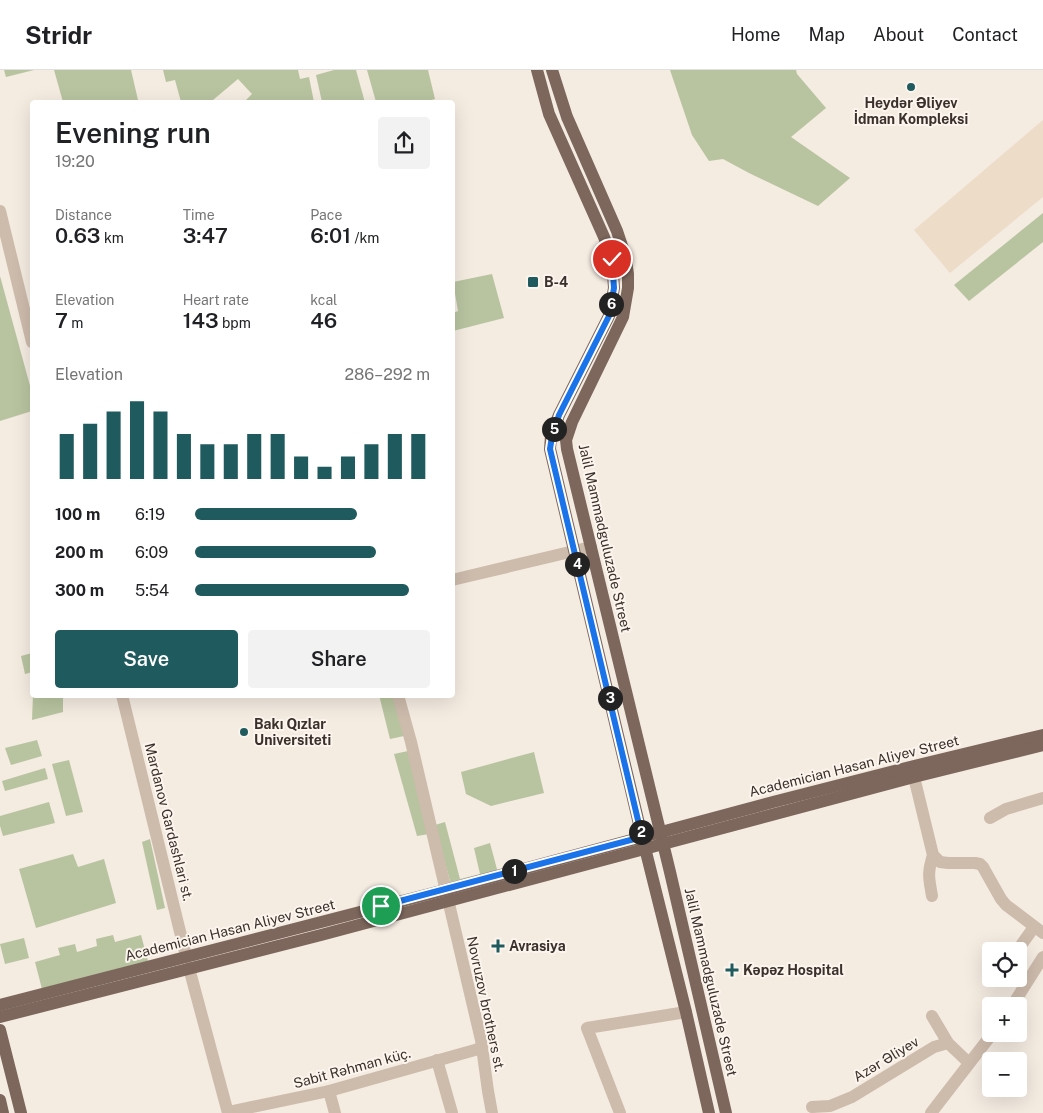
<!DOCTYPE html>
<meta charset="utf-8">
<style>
:root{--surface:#fff;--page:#f2f2f2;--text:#202124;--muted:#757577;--line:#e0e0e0;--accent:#1f5a5e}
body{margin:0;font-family:"Public Sans",sans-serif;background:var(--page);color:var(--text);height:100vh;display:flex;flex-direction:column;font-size:19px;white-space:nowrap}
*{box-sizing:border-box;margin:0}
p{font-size:16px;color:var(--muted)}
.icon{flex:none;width:28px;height:28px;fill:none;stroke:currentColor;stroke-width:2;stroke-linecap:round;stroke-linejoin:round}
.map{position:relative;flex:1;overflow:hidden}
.drawer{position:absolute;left:30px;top:30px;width:425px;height:598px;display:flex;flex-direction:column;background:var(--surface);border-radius:5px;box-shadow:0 5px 20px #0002}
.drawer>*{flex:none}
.fabs{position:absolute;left:982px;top:872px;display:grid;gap:10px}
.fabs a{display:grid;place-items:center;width:45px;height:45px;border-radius:5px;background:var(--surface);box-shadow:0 5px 20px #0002;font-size:25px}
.pin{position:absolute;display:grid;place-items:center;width:42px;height:42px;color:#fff;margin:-21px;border:2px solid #fff;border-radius:50%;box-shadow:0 1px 5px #0007}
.km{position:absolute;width:25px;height:25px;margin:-12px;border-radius:50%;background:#222;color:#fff;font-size:14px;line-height:25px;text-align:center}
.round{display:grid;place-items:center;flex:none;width:52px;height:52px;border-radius:5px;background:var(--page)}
.summary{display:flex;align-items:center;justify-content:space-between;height:85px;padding:0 25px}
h1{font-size:28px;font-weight:600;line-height:38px}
.metrics{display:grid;grid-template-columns:repeat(3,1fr);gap:8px;height:85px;padding:5px 25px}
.metrics div{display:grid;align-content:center}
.metrics b{font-size:21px;font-weight:600}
.metrics small{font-size:14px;font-weight:400}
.metrics p{font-size:14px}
.chart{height:140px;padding:10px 25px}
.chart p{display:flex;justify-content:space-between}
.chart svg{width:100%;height:90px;margin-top:5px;stroke:var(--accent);stroke-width:6}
.action{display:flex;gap:10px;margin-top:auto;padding:10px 25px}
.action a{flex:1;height:58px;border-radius:5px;background:var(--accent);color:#fff;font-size:20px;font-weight:600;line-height:58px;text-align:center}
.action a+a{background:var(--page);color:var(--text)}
ul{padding:0 25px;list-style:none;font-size:16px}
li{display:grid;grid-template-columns:80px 60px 1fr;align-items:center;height:38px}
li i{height:12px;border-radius:6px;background:var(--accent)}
header{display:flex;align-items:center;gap:30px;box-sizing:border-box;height:70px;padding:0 25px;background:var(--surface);border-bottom:1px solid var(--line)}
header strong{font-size:24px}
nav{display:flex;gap:28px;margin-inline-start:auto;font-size:18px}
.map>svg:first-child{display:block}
.green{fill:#b8c4a0}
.plaza{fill:#ecdcc8}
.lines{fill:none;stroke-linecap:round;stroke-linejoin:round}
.minor{stroke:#cdbbac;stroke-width:12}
.major{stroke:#7d675c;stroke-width:12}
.route-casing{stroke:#fff;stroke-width:10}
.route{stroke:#1a73e8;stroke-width:6}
.poi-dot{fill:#1f5a5e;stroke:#fbf5ee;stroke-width:2}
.labels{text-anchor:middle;stroke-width:4;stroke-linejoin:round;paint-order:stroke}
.poi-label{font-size:14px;font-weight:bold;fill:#3b302b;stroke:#fbf5ee;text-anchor:start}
.street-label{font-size:14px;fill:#3b302b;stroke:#fbf5ee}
</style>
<header>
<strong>Stridr</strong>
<nav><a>Home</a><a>Map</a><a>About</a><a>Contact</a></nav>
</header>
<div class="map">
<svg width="1043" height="1043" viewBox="0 0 1043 1043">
<rect width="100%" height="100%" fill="#f4ebe1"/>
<!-- green -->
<g class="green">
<path d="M 4,0 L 34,0 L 6,7 Z"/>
<path d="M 54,0 L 131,0 L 138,30 L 127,32 L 63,32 Z"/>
<path d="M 163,0 L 298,0 L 300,9 L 309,7 L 314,32 L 244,32 L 252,24 L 238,9 L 213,30 L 215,32 L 181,32 L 175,10 L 166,12 Z"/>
<path d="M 334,0 L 356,0 L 364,29 L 364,32 L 322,32 L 316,5 Z"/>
<path d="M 367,0 L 428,0 L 435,29 L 424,32 L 376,32 Z"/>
<path d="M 670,0 L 796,0 L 797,4 L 826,38 L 791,67 L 850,108 L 818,136 L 749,103 L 723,89 L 709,91 L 692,65 Z"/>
<path d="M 1043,143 L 1043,172 L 969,231 L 954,215 Z"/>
<path d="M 492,204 L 504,248 L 453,261 L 453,243 L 458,241 L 453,212 Z"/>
<path d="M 0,206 L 32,323 L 32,341 L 0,351 Z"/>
<path d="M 32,583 L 32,602 L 25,604 L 21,586 Z"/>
<path d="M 33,625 L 63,625 L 63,642 L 32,650 Z"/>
<path d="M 379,625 L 393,625 L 404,666 L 390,669 Z"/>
<path d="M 37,670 L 42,686 L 11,695 L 5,678 Z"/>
<path d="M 408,681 L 429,764 L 417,766 L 394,684 Z"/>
<path d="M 534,682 L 544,723 L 491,736 L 466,724 L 461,702 Z"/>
<path d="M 69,690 L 83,742 L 66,746 L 52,694 Z"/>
<path d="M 45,698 L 48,709 L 5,721 L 2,711 Z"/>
<path d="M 49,732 L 55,753 L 3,766 L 0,756 L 0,746 Z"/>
<path d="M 445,752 L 460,809 L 480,804 L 474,778 L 490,773 L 498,803 L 451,815 L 435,755 Z"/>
<path d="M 150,769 L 165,838 L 157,840 L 142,772 Z"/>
<path d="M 73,784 L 78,797 L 104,789 L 116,833 L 36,858 L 19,799 Z"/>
<path d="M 113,865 L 115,872 L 141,865 L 148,891 L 42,919 L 35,892 L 60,885 L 58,878 L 75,874 L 77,882 L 97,876 L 96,869 Z"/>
<path d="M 24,868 L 29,888 L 5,894 L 0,874 Z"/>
</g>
<!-- plaza -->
<path class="plaza" d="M 1043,50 L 1043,127 L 950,203 L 914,160 Z"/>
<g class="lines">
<!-- minor -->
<g class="minor">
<path d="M 0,141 L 32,272"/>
<path d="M 452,510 L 591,477"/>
<path d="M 122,625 L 186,886"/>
<path d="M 398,625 L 411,672 L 481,970 L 488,1021 L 492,1043"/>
<path d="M 914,707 L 933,785 L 940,792 L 948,793 L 975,793 L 980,794 L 983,797 L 1001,829 L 1006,835 L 1043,863"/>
<path d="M 990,748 L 1006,739 L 1043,728"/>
<path d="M 932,826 C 929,808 927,804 933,785"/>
<path d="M 1017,881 L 1034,857"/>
<path d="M 189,898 L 228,1043"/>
<path d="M 1012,936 L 1043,887"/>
<path d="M 932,946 L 948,973"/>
<path d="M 437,990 L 452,1043"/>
<path d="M 329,1021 L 335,1043"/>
<path d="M 812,1037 L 830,1036 L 852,1027 L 934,977 L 948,973 L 969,993"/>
<path d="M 228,1042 L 329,1021 L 482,978"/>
<path d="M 620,1043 L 587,958 L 686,942"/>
<path d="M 931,1043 L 992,964"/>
</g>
<!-- major -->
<g class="major">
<path d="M 537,0 L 549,44 L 604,167 L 612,189 L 614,218 L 609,246 L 559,345 L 551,366 L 550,379 L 640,758 L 686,942 L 709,1043"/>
<path d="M 552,0 L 567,47 L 617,161 L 625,185 L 628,204 L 628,218 L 623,247 L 572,352 L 566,370 L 567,379 L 670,802 L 726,1043"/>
<path d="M 0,935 L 445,820 L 773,732 L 914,696 L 1043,665"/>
<path d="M 0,947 L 321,865 L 914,707 L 1043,675"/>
<path d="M 0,960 L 21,1043"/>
<path d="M 0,1030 L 3,1043"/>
</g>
</g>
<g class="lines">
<defs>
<path id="route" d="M 381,836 L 642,767 L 550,379 L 552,366 L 559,345 L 609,246 L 614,218 L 612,189"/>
</defs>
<!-- route casing -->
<use href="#route" class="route-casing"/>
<!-- route -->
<use href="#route" class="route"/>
</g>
<!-- markers -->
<g class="poi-dot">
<circle cx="911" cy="17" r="5"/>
<rect x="527" y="206" width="12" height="12" rx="2.5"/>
<circle cx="244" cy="662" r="5"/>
<path d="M495.5 868.5h5v5h5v5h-5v5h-5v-5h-5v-5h5z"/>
<path d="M729.5 892.5h5v5h5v5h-5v5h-5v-5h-5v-5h5z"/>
</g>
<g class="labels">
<!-- poi labels -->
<g class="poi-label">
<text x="911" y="38" text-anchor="middle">Heydər Əliyev<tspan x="911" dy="16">İdman Kompleksi</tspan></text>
<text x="544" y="217">B-4</text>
<text x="254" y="659">Bakı Qızlar<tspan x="254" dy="16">Universiteti</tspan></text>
<text x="509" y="881">Avrasiya</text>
<text x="743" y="905">Kəpəz Hospital</text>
</g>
<!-- street labels -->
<g class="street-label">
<text transform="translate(605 468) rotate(77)" y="5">Jalil Mammadguluzade Street</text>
<text transform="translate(854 696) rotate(-14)" y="5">Academician Hasan Aliyev Street</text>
<text transform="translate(169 752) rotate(76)" y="5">Mardanov Gardashlari st.</text>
<text transform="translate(230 860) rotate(-14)" y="5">Academician Hasan Aliyev Street</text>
<text transform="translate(711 912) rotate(77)" y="5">Jalil Mammadguluzade Street</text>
<text transform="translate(486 934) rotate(78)" y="5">Novruzov brothers st.</text>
<text transform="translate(886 989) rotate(-31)" y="5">Azər Əliyev</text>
<text transform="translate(352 998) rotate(-15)" y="5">Sabit Rəhman küç.</text>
</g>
</g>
</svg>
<div class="fabs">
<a><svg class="icon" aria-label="locate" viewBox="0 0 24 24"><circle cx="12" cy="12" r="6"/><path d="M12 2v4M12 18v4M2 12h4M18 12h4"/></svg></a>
<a>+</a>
<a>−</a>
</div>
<div class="pin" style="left:381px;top:836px;background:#1e9e55"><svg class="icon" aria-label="arrive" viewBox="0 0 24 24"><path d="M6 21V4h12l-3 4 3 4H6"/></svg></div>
<div class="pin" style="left:612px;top:189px;background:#d93025"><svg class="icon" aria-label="check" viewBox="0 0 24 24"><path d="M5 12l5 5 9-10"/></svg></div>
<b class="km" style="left:514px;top:801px">1</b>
<b class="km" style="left:641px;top:762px">2</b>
<b class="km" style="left:610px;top:628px">3</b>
<b class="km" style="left:577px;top:494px">4</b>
<b class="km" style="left:554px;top:359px">5</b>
<b class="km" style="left:611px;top:234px">6</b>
<section class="drawer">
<div class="summary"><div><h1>Evening run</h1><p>19:20</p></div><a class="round"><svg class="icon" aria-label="share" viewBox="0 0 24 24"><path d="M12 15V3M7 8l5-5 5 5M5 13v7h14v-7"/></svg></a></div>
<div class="metrics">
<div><p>Distance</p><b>0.63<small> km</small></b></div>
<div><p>Time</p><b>3:47</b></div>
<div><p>Pace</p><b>6:01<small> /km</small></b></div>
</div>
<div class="metrics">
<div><p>Elevation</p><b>7<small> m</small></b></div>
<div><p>Heart rate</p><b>143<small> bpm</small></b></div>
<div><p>kcal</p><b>46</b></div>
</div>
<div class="chart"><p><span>Elevation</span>286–292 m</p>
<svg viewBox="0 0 160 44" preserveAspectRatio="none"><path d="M5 44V22M15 44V17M25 44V11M35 44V6M45 44V11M55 44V22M65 44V27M75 44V27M85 44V22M95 44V22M105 44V33M115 44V38M125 44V33M135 44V27M145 44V22M155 44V22"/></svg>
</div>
<ul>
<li><b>100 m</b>6:19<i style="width:69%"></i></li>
<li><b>200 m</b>6:09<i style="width:77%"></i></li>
<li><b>300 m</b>5:54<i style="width:91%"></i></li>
</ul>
<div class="action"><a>Save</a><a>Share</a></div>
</section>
</div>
